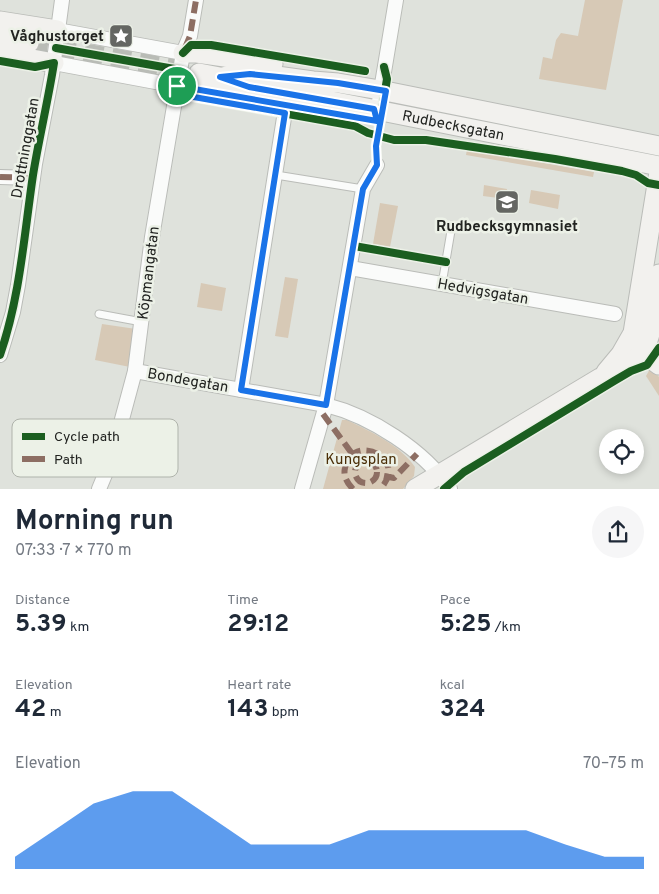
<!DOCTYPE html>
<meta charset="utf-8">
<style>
:root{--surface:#fff;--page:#f6f6f7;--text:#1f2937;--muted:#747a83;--accent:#1a73e8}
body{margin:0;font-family:Overpass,sans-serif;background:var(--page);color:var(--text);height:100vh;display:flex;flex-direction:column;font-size:19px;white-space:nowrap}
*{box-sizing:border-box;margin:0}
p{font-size:16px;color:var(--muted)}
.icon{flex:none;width:28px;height:28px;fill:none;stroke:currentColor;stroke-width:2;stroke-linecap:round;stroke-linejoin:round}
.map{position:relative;height:489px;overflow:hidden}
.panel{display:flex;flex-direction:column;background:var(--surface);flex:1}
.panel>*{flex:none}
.buttons{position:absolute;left:599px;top:429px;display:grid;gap:10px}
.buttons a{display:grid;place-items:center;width:45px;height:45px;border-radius:50%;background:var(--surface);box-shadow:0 2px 8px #0003;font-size:25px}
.pin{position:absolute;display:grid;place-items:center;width:42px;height:42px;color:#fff;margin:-21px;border:2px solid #fff;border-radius:50%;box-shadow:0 1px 5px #0007}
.round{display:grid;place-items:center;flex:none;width:52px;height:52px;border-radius:26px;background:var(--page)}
.summary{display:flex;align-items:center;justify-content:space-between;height:85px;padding:0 15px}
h1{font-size:28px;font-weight:700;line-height:38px}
.figures{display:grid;grid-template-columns:repeat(3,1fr);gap:8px;height:85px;padding:5px 15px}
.figures div{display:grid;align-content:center}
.figures b{font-size:25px;font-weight:700}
.figures small{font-size:14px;font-weight:400}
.figures p{font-size:14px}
.chart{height:140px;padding:10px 15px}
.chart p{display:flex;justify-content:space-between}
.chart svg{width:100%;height:90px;margin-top:5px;fill:var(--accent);opacity:.7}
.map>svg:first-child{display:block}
.green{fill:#d7c9b6}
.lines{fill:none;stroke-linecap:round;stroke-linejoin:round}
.secondary-tunnel{stroke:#b9bcb6;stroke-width:19;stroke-dasharray:19 9;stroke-linecap:butt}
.lane-casing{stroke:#babcb8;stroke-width:9}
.street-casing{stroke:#babcb8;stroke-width:16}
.secondary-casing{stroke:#babcb8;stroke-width:21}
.lane{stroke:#fafbfa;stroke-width:7}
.street{stroke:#fafbfa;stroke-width:14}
.secondary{stroke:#f2f1ee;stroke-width:19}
.quiet{stroke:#8d6e63;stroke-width:6;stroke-dasharray:12 6;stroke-linecap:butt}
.cycleway-casing{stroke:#ecf1e7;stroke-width:11}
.cycleway{stroke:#1b5e20;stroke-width:8}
.route-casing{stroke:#fff;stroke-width:10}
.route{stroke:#1a73e8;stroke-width:6}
.labels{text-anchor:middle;stroke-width:5;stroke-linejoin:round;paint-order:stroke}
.poi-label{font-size:15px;font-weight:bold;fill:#212320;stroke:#ecf1e7;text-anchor:end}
.street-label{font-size:15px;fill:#212320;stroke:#ecf1e7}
.park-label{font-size:15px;fill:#4a2e07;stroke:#ecf1e7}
.key{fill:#ecf1e7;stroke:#afb3ab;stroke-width:1}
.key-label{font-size:14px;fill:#212320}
</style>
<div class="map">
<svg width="659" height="489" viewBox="0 0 659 489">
<rect width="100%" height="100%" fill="#dfe2dc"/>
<!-- green -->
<g class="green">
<path d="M 585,0 L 623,0 L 606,90 L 539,79 L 543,57 L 552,59 L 556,40 L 561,33 L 578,36 Z"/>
<path d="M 467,149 L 594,172 L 593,177 L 466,155 Z"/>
<path d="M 484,185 L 507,189 L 506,199 L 483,196 Z"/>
<path d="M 531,190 L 560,195 L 558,209 L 529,203 Z"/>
<path d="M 380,203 L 398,206 L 390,247 L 373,244 Z"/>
<path d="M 285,277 L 298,279 L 288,338 L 275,336 Z"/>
<path d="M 201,283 L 226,288 L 222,311 L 197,307 Z"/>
<path d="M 102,324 L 136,329 L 130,367 L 95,360 Z"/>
<path d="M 651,367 L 659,377 L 659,396 L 646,376 Z"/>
<path d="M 342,420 L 347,420 C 371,432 399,444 415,467 L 414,476 L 403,489 L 323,489 Z"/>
</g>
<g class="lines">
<!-- secondary-tunnel -->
<path class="secondary-tunnel" d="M 29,43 L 199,73"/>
<defs>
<g id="lane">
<path d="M 276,175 L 363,189"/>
<path d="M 442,284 L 452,225"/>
<path d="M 99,314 L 142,322"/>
</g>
<g id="street">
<path d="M 57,30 L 183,53"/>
<path d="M 54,63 L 177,86"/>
<path d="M 374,109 L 379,102 L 396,0"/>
<path d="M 0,177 L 33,178"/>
<path d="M 350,268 L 615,314"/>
<path d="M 0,355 L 13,312 L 18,285 L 35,164 L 52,75 L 62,0"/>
<path d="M 135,371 L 326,405 C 370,416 424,450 450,489"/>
<path d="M 241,390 L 286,105"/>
<path d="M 99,489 L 111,460 L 135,371 L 152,237 L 183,53 L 190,36 L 196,0"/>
<path d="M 302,489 L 326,405 L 363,189 L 377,165"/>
</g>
<g id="secondary">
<path d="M 0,21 L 57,30"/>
<path d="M 0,37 L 29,43"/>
<path d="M 0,53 L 54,63"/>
<path d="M 183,53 L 197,53 L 273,64"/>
<path id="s1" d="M 199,73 L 220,77 L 249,87 L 321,99 L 659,166"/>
<path d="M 226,76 L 262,74 L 313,81 L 338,83 L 380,90 L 659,146"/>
<path d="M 177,86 L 260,100"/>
<path d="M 632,345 L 659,365"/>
<path d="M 606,372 L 621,354 L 633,333 L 659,172"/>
<path d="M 415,489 L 600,378 C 615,372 631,366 642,352 C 654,337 656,294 659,274"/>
</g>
</defs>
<!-- lane casing -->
<use href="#lane" class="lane-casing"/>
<!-- street casing -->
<use href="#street" class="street-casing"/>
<!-- secondary casing -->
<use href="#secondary" class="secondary-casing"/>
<!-- lane -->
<use href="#lane" class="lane"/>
<!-- street -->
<use href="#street" class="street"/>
<!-- secondary -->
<use href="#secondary" class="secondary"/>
<!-- quiet -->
<g class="quiet">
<path d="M 185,48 L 190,36 L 196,0"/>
<path d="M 0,177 L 33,178"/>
<path d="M 323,414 L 356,459"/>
<circle cx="366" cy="472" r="11"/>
<path d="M 384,476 L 394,478 L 417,454"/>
<path d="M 353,489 C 347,483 343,476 345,468 C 353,431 410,459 380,489"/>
</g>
<defs>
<g id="cycleway">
<path d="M 56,48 L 180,70"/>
<path d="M 183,53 L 191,45 L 211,45 L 365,71"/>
<path d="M 0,61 L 35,67 L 54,63 C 48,101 39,138 33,175 C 24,236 20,297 0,355"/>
<path d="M 177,86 L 188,96 L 355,126 L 368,133 L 394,140 L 426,140 L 555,159 L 622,171 L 636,175 L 648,183 L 659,185"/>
<path d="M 377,165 L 376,146 L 387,79 L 384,67"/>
<path d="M 354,246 L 446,262"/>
<path d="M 444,489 L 464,472 L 614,381 L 631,371 L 647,365 L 659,348"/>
</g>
</defs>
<!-- cycleway casing -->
<use href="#cycleway" class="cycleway-casing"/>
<!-- cycleway -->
<use href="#cycleway" class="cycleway"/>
</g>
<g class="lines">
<defs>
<path id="route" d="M 250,74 L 338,83 L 386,91 L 376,146 L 377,165 L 363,189 L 326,405 L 241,390 L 285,113 L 188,96 L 177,86 L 377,121 L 374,109 L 249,87 L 220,77 Z"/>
</defs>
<!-- route casing -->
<use href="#route" class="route-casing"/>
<!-- route -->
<use href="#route" class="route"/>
</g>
<!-- icons -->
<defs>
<symbol id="sight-square" viewBox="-11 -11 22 22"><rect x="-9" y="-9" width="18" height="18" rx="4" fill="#646662" stroke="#ecf1e7"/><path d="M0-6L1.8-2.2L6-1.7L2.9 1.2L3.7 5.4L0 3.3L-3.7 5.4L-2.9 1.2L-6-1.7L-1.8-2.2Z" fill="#fff"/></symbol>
<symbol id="school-square" viewBox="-11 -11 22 22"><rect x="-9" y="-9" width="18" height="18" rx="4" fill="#646662" stroke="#ecf1e7"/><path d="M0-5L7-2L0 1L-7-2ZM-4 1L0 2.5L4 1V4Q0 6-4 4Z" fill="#fff"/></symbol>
</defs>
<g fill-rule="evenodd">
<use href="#sight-square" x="107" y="22" width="28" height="28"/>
<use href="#school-square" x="493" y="188" width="28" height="28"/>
</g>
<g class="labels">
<!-- poi labels -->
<g class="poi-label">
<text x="104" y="41">Våghustorget</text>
<text x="507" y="231" text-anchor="middle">Rudbecksgymnasiet</text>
</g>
<!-- street labels -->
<g class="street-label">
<text dy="5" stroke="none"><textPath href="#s1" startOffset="260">Rudbecksgatan</textPath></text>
<text transform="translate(25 148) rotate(-80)" y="5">Drottninggatan</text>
<text transform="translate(148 273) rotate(-83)" y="5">Köpmangatan</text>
<text transform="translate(483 291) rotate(10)" y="5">Hedvigsgatan</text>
<text transform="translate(188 380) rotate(10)" y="5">Bondegatan</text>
</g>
<!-- park labels -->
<g class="park-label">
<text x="361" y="464">Kungsplan</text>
</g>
</g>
<!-- legend -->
<rect x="12" y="419" width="166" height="58" rx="8" class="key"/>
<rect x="22" y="433" width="23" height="7" fill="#1b5e20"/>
<rect x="22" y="456" width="23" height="6" fill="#8d6e63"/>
<g class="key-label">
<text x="54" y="441">Cycle path</text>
<text x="54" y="464">Path</text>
</g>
</svg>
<div class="buttons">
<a><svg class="icon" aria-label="locate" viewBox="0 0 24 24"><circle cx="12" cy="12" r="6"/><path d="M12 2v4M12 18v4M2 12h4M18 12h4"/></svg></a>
</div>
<div class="pin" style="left:177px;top:86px;background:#1e9e55"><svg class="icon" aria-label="arrive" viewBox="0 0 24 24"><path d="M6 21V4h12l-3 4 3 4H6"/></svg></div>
</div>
<section class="panel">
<div class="summary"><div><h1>Morning run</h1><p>07:33 · 7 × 770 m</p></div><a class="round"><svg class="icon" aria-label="share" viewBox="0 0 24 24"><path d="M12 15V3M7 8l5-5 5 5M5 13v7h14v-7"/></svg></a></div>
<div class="figures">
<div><p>Distance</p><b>5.39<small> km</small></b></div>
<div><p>Time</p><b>29:12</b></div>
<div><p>Pace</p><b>5:25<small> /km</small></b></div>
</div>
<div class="figures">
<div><p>Elevation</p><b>42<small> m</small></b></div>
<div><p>Heart rate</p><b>143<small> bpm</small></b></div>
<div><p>kcal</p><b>324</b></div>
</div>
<div class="chart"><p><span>Elevation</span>70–75 m</p>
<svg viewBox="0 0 160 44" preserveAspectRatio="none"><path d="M0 44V38L10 25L20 12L30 6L40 6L50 19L60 32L70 32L80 32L90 25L100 25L110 25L120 25L130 25L140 32L150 38L160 38V44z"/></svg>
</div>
</section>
